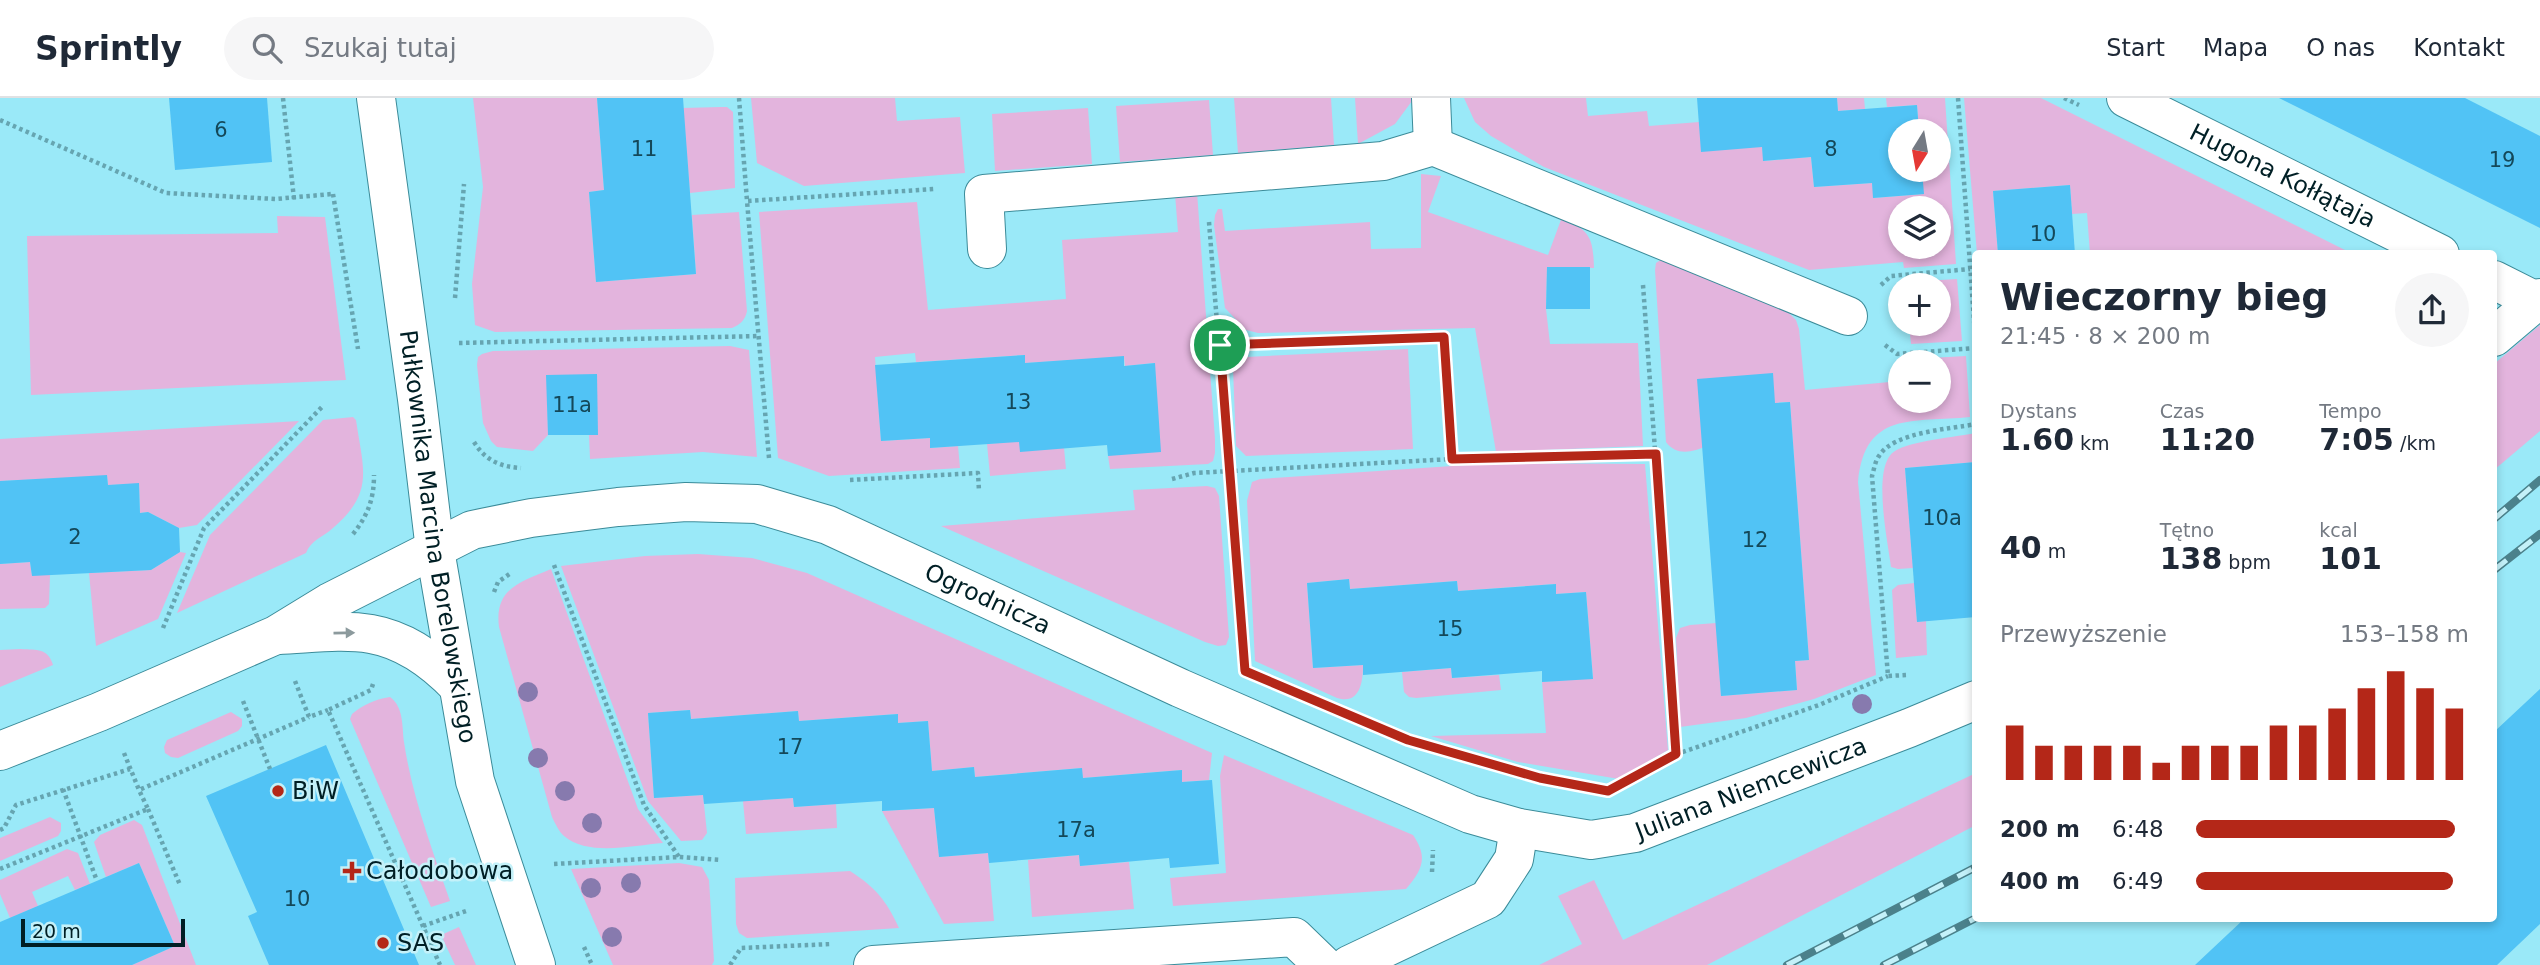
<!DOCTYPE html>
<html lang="pl">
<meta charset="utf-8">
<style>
:root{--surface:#fff;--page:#f6f6f7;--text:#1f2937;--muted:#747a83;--line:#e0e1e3;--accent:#b42718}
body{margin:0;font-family:"DejaVu Sans",sans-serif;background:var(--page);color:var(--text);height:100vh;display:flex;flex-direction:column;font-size:26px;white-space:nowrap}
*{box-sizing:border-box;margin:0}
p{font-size:23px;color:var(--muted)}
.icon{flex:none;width:38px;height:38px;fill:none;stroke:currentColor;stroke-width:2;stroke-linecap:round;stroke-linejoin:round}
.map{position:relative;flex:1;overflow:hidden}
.details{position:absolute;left:1972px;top:152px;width:525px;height:672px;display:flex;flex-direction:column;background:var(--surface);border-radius:7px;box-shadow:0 4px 10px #0003}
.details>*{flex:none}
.needle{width:46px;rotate:191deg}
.buttons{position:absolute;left:1888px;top:21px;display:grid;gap:14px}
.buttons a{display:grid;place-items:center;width:63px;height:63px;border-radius:50%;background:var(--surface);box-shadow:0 4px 10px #0003;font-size:35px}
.scale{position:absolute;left:21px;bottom:18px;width:164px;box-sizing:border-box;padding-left:7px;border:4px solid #001f25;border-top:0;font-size:19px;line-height:24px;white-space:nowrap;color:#001f25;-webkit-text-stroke:5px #c4f1f9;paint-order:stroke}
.pin{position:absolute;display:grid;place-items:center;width:60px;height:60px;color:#fff;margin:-30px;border:4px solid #fff;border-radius:50%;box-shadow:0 2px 7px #0007}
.round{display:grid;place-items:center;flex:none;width:74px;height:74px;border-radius:37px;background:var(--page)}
.headline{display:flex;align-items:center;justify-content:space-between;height:119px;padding:0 28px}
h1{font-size:38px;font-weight:700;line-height:52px}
.metrics{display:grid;grid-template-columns:repeat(3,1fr);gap:10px;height:119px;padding:7px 28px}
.metrics div{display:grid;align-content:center}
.metrics b{font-size:30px;font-weight:700}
.metrics small{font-size:19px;font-weight:400}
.metrics p{font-size:19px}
.chart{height:196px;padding:14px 28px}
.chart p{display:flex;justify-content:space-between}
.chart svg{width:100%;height:126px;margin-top:7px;stroke:var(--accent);stroke-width:6}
ul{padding:0 28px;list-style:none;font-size:23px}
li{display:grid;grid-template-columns:112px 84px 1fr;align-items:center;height:52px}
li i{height:18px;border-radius:9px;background:var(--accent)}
header{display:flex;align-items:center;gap:42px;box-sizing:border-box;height:98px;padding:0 35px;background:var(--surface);border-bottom:2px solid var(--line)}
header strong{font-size:33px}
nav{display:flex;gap:38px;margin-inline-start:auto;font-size:24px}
.search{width:490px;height:63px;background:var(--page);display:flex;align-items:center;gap:18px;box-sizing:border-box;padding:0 24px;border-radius:38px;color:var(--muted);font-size:26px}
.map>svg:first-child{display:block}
.green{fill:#e3b4dd;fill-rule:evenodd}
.building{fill:#51c3f5}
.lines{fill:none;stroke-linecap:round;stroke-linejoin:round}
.minor-casing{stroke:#3b8b99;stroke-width:40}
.major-casing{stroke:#3b8b99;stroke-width:40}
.path{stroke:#66a5b1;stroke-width:4.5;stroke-dasharray:3.5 3.5;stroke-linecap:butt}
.minor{stroke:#fff;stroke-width:38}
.major{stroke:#fff;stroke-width:38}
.rail-casing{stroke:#4b818b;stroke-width:8}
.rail{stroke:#c4f1f9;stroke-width:5;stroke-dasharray:16;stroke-linecap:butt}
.tree{fill:#877aae}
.oneway{fill:#8c9a9d}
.route-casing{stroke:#fff;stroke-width:14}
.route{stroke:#b42718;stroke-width:9}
.poi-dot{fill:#b42718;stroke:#c4f1f9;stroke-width:2.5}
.labels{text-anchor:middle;stroke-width:5;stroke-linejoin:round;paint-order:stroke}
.number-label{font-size:21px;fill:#144859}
.street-label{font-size:24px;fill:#001f25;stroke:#c4f1f9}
.poi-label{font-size:24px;fill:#001f25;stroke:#c4f1f9;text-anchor:start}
</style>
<header>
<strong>Sprintly</strong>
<div class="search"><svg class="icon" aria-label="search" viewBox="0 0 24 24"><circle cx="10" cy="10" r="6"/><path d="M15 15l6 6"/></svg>Szukaj tutaj</div>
<nav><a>Start</a><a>Mapa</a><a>O nas</a><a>Kontakt</a></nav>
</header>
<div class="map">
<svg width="2540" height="867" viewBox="0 0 2540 867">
<rect width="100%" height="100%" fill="#9ae9f8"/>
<!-- green -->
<g class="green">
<path d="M 473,0 L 597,0 L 604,92 L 589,94 L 596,184 L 696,176 L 692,117 L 739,114 L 747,213 C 745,222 741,226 732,230 L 495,234 L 475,227 L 472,186 L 483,89 Z"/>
<path d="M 751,0 L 895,0 L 897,23 L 960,19 L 965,75 L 804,88 L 757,65 Z"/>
<path d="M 1234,0 L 1331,0 L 1334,47 L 1238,55 Z"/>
<path d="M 1355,0 L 1412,0 L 1412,3 L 1395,26 L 1358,46 Z"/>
<path d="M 1464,0 L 1586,0 L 1588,18 L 1647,13 L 1649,28 L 1699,24 L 1762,49 L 1764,63 L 1811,59 L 1814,89 L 1872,85 L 1874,100 L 1923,96 L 1922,72 L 1939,72 L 1939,33 L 1919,33 L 1917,7 L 1887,9 L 1886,0 L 1945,0 L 1956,166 L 1904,170 L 1903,164 L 1809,172 L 1544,69 L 1491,38 L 1475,24 ZM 1900,110 L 1939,110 L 1939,149 L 1900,149 Z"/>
<path d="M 1837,0 L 1864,0 L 1865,11 L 1838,13 Z"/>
<path d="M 1964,0 L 2041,0 L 2353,156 L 2090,156 L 2087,115 L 2072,116 L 2070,87 L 1993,93 L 1998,156 L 1977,156 Z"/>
<path d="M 1209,2 L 1213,57 L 1120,64 L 1116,8 Z"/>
<path d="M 721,9 L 727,9 L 733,14 L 735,90 L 690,95 L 683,10 Z"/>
<path d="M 1088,10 L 1092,66 L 995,73 L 992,16 Z"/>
<path d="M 1421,76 L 1441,78 L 1428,114 L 1548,157 L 1562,119 C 1590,134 1593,138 1594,170 L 1547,169 L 1546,211 L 1550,246 L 1638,245 L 1643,348 L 1496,354 L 1475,230 L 1258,235 L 1246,232 L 1225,210 L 1214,127 L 1215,117 L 1218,111 L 1222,111 L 1225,133 L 1370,124 L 1371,151 L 1421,150 Z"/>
<path d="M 1197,94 L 1215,341 L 1215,355 L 1213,363 L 1208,366 L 1110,371 L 1108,358 L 1154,265 L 1125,268 L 1124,259 L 1025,265 L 1024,257 L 916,264 L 915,255 L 875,259 L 881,343 L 930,340 L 931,350 L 958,348 L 960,370 L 829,378 L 778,360 L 759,114 L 917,104 L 928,212 L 1066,201 L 1062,142 L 1178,134 L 1175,96 Z"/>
<path d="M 277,118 L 325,119 L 346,282 L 31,297 L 27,138 L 278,135 Z"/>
<path d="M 1662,161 L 1783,209 L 1796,222 L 1799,231 L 1805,292 L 1900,283 L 1900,303 L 1939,303 L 1939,264 L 1913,264 L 1912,261 L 1966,258 L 1970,319 C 1913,325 1865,312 1858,384 L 1876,577 L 1814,601 L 1746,620 L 1680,629 L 1676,540 L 1680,530 L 1690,527 L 1716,525 L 1721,598 L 1797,592 L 1795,563 L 1809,562 L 1790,304 C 1785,304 1778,304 1773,306 C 1749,316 1690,377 1666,344 L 1655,172 L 1656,165 Z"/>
<path d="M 1957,181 L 1962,243 L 1911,246 L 1909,226 L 1939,226 L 1939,187 L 1906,187 L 1906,184 Z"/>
<path d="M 2540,227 L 2540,333 L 2494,372 L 2494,266 Z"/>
<path d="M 730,248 L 749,252 L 757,359 L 703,354 L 590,361 L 589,337 L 547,278 L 548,337 L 533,353 L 497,349 L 491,343 L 483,325 L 477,267 L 478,259 L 482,256 L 493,253 Z"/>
<path d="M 1408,251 L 1413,351 L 1246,358 L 1236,348 L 1233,270 L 1246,259 Z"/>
<path d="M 353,319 L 356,322 C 363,371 375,394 333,430 C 323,439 311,442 306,455 L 177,515 L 210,437 L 323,322 Z"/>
<path d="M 299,323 L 197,427 L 179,430 L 148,414 L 140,415 L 139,386 L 108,387 L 107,378 L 0,383 L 0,341 Z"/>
<path d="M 1976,335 L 1976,364 L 1905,370 L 1913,470 L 1898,471 L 1891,469 C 1888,444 1871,367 1895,353 C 1910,343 1956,339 1976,335 Z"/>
<path d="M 1019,343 L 1064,350 L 1066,371 L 990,378 L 987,346 Z"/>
<path d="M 1497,365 L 1645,366 L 1668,652 L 1619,681 L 1518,664 L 1431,638 L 1546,635 L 1542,584 L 1593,580 L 1586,494 L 1556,496 L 1555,486 L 1458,493 L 1457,483 L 1350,491 L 1349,481 L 1307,485 L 1313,570 L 1363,567 C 1363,584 1360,607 1337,600 L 1255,563 L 1247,403 L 1252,384 L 1260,381 Z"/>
<path d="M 1207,388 L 1215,390 L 1219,398 L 1229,539 L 1226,547 L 1218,548 L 1205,544 L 941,428 L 1135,412 L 1133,392 Z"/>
<path d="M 180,454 L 186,455 L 158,521 L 96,548 L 89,475 L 151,472 Z"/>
<path d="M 698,456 L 752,460 L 807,475 L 1212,655 L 1209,682 L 1182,684 L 1181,672 L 1083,680 L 1081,670 L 975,679 L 974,669 L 932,673 L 928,623 L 898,625 L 897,616 L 799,623 L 798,613 L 691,621 L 690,612 L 648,615 L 654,700 L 703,697 L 707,735 L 702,742 L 681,743 L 648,703 L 561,468 L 645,458 Z"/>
<path d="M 30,464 L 32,477 L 50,477 L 49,506 L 45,510 L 0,511 L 0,466 Z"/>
<path d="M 551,471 L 638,711 L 663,745 C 634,747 589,759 564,738 C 559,734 555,725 552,719 L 499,529 C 494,490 521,484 551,471 Z"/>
<path d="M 1914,485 L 1917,524 L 1926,523 L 1927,557 L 1896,560 L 1892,492 L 1898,487 Z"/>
<path d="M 21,551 C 37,552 48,550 53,567 L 0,589 L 0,552 Z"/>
<path d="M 1451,570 L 1452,580 L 1499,577 L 1501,592 L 1416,600 L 1409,599 L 1404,594 L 1402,574 Z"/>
<path d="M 390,599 C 404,609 402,629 404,644 C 412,698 432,751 450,803 L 431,809 L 350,621 L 352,616 C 363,607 375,601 390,599 Z"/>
<path d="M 231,614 L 242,621 L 242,628 L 238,633 L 178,660 L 171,659 L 165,655 L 164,649 L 167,642 Z"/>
<path d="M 1224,657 L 1413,737 C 1428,759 1423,771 1406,791 L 1173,808 L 1170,780 L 1226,775 L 1220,678 Z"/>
<path d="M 1976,675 L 1976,727 L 1707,867 L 1539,867 L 1582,846 L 1558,798 L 1594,782 L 1623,842 Z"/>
<path d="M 793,700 L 794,709 L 836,706 L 837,730 L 746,736 L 743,703 Z"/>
<path d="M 934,710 L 939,759 L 988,755 L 994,823 L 944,826 L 882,713 Z"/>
<path d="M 50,719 L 61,725 L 61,733 L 58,738 L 0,763 L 0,740 Z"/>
<path d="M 134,722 L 142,727 L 196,867 L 132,867 L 175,848 L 139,765 L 106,779 L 94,744 L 100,737 Z"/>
<path d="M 67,751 L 78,755 L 90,786 L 75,792 L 68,778 L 32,794 L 38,808 L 10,820 L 0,796 L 0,782 Z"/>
<path d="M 1079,757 L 1080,768 L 1129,764 L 1134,811 L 1032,819 L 1028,762 Z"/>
<path d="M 679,765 L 702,769 L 709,782 L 714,863 L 712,867 L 613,867 L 571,771 Z"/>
<path d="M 850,773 C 875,789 886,802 899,830 L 747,840 L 739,835 L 736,826 L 735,780 Z"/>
<path d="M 459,829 L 476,867 L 455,867 L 441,837 Z"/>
</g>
<!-- building -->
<g class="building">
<path d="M 169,0 L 267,0 L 272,64 L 175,72 Z"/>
<path d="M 597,0 L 683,0 L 696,176 L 596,184 L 589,94 L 604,92 Z"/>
<path d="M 1697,0 L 1837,0 L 1838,13 L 1917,7 L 1919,33 L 1900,33 L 1900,72 L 1922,72 L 1924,96 L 1873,100 L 1872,85 L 1814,89 L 1811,59 L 1763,63 L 1762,49 L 1701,54 Z"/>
<path d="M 2279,0 L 2465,0 L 2540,38 L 2540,130 Z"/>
<path d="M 2070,87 L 2075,156 L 1998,156 L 1993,93 Z"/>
<path d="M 1547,169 L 1590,169 L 1590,211 L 1546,211 Z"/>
<path d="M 1025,257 L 1025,265 L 1124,258 L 1124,268 L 1155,265 L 1161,354 L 1108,358 L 1107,347 L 1020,354 L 1019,344 L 930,350 L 930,340 L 881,343 L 875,267 Z"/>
<path d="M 1773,275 L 1775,305 L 1790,304 L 1809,562 L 1795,563 L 1797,592 L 1721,598 L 1697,281 Z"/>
<path d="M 597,276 L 598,337 L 548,337 L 546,277 Z"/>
<path d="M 1976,364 L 1976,519 L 1917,524 L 1905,370 Z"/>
<path d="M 107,377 L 108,387 L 139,385 L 140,415 L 148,414 L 179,430 L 180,454 L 151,472 L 32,478 L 30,464 L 0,466 L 0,383 Z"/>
<path d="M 1349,481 L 1350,491 L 1457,483 L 1458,493 L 1556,486 L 1556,496 L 1586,494 L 1593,581 L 1542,584 L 1542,573 L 1452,580 L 1451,570 L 1363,577 L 1363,567 L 1313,570 L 1307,485 Z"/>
<path d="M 2540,591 L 2540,826 L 2497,867 L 2195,867 L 2244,821 L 2494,821 L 2494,634 Z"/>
<path d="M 690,612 L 691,621 L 798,613 L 799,623 L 898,616 L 898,625 L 928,623 L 932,673 L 974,669 L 975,679 L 1082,670 L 1083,680 L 1182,672 L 1182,684 L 1212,682 L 1219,766 L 1170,770 L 1169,760 L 1080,768 L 1079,757 L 989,765 L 988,755 L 939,759 L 934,710 L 882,713 L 882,703 L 794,709 L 793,700 L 704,706 L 703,697 L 654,700 L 648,615 Z"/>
<path d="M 326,647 L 419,867 L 269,867 L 248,818 L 257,814 L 206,698 Z"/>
<path d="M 139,765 L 175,848 L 132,867 L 0,867 L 0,824 Z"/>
</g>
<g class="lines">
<defs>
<g id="minor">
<path id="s1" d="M 2126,0 L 2440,156"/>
<path d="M 1433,48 L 1848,218"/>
<path d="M 987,151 L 984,96 L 1383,63 L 1433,48 L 1431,0"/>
<path d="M 2494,182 L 2536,203"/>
<path d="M 2494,239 L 2540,200"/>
<path d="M 278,537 C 308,536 341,531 371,536 C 405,542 435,564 458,588"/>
<path id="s2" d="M 0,653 L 99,614 L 276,537 L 330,504 L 472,432 L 531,420 L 618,409 L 686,404 L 757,406 L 828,427 L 1180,590 L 1470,716 L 1519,730 L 1591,742 L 1635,735 L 1909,630 L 1976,602"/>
<path d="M 873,867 L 1294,839 L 1323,867"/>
<path d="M 1349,867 L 1488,801 L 1514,761 L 1519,730"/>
</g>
<g id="major">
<path id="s3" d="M 376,0 L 417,301 L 435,452 L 475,683 L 536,867"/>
</g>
</defs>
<!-- minor casing -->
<use href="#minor" class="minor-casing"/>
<!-- major casing -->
<use href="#major" class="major-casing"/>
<!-- path -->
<g class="path">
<path d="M 283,0 L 294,101"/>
<path d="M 739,0 L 747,103"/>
<path d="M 1958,0 L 1976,250"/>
<path d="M 2064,0 L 2079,7"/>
<path d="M 0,22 L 166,95 L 275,101 L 332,96"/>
<path d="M 333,96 L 358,251"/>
<path d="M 1209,124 L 1244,565"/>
<path d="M 1643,187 L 1677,656 L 1819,607 L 1888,578"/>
<path d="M 1881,187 L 1891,178 L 1970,171"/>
<path d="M 455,200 L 464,86"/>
<path d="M 459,245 L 759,238"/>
<path d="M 1220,247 L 1444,239 L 1452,361"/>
<path d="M 1885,247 L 1897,256 L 1976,250"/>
<path d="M 474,344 C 485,362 500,369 521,370"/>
<path d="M 769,360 L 747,103 L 935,91"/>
<path d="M 1172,381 L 1194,375 L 1452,361 L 1656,356"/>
<path d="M 850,382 L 978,375 L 979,393"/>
<path d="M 353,436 C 368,417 374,401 374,377"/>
<path d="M 554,467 L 644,707 L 679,759"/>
<path d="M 494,494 L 498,484 L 511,475"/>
<path d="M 163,530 L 204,430 L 322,309"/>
<path d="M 1906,577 L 1888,578 L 1872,378 C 1874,372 1875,363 1879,358 C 1893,334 1950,331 1976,326"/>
<path d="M 295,583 L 309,619 L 328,612"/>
<path d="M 373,586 L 371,592 L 328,612 L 440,867"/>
<path d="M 243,603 L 270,671"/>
<path d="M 124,655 L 139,692 L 309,619"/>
<path d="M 1470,660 L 1540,680 L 1574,686"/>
<path d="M 1625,684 L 1677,656"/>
<path d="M 63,691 L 97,783"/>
<path d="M 148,711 L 180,787"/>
<path d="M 0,732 L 4,730 L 16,707 L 130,671"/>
<path d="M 554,766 L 679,759 L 721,762"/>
<path d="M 0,771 L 148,711 L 139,692"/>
<path d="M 1432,774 L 1433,752"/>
<path d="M 423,828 L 466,813"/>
<path d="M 584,849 L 592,867"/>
<path d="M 730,867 L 741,850 L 832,846"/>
</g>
<!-- minor -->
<use href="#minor" class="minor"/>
<!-- major -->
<use href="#major" class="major"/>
<defs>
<g id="rail">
<path d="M 2494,421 L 2540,382"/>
<path d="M 2494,472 L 2540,436"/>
<path d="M 1787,867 L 1976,769"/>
<path d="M 1884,867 L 1976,820"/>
</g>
</defs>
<!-- rail casing -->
<use href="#rail" class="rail-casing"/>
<!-- rail -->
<use href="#rail" class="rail"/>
</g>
<!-- trees -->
<g class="tree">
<circle cx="528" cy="594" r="10"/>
<circle cx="1862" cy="606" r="10"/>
<circle cx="538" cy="660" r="10"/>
<circle cx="565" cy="693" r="10"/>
<circle cx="592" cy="725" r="10"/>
<circle cx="631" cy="785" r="10"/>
<circle cx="591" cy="790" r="10"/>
<circle cx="612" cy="839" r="10"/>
</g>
<!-- one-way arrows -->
<defs><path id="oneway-solid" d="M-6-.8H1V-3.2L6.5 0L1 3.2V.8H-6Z" transform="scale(1.75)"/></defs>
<use class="oneway" href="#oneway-solid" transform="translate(344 535) rotate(-1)"/>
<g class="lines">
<defs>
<path id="route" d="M 1444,239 L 1452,361 L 1656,356 L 1676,656 L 1608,693 L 1540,680 L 1408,642 L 1245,573 L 1220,247 Z"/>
</defs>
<!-- route casing -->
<use href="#route" class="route-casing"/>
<!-- route -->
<use href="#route" class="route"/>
</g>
<!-- markers -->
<g class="poi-dot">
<circle cx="278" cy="693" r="7"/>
<path d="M348.5 762.5h7v7h7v7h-7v7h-7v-7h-7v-7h7z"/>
<circle cx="383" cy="845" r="7"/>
</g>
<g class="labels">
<!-- number labels -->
<g class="number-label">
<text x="221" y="39">6</text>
<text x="644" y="58">11</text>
<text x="1831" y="58">8</text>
<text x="2502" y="69">19</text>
<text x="2043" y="143">10</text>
<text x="1018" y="311">13</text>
<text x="572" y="314">11a</text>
<text x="1942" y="427">10a</text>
<text x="75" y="446">2</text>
<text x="1755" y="449">12</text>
<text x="1450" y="538">15</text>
<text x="790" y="656">17</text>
<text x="1076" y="739">17a</text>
<text x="297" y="808">10</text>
</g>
<!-- street labels -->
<g class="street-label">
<text dy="8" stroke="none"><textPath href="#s1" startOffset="175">Hugona Kołłątaja</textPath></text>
<text dy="8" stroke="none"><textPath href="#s3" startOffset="443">Pułkownika Marcina Borelowskiego</textPath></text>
<text dy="8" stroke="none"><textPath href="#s2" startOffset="1059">Ogrodnicza</textPath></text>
<text dy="8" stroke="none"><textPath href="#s2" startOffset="1880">Juliana Niemcewicza</textPath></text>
</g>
<!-- poi labels -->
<g class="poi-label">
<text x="292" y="701">BiW</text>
<text x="366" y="781">Całodobowa</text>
<text x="397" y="853">SAS</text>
</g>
</g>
</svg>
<div class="buttons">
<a><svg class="needle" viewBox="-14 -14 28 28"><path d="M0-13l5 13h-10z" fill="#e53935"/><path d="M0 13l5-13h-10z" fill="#747a83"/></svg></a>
<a><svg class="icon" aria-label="layers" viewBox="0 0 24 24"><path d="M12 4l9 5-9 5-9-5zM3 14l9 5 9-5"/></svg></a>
<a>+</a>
<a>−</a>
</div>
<div class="scale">20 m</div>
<div class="pin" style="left:1220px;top:247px;background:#1e9e55"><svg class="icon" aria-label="arrive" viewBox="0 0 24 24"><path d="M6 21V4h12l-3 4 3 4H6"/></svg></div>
<section class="details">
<div class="headline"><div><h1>Wieczorny bieg</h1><p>21:45 · 8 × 200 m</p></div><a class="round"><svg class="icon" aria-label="share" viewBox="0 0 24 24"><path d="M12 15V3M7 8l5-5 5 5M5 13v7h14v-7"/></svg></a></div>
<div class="metrics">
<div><p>Dystans</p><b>1.60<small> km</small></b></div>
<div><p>Czas</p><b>11:20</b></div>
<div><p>Tempo</p><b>7:05<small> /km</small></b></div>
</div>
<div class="metrics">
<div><b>40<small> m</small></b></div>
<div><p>Tętno</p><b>138<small> bpm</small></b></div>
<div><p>kcal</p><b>101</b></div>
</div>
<div class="chart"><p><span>Przewyższenie</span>153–158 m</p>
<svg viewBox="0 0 160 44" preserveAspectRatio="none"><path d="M5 44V25M15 44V32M25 44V32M35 44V32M45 44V32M55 44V38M65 44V32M75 44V32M85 44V32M95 44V25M105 44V25M115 44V19M125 44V12M135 44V6M145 44V12M155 44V19"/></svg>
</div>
<ul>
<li><b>200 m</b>6:48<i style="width:95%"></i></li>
<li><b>400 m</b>6:49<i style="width:94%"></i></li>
</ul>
</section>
</div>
